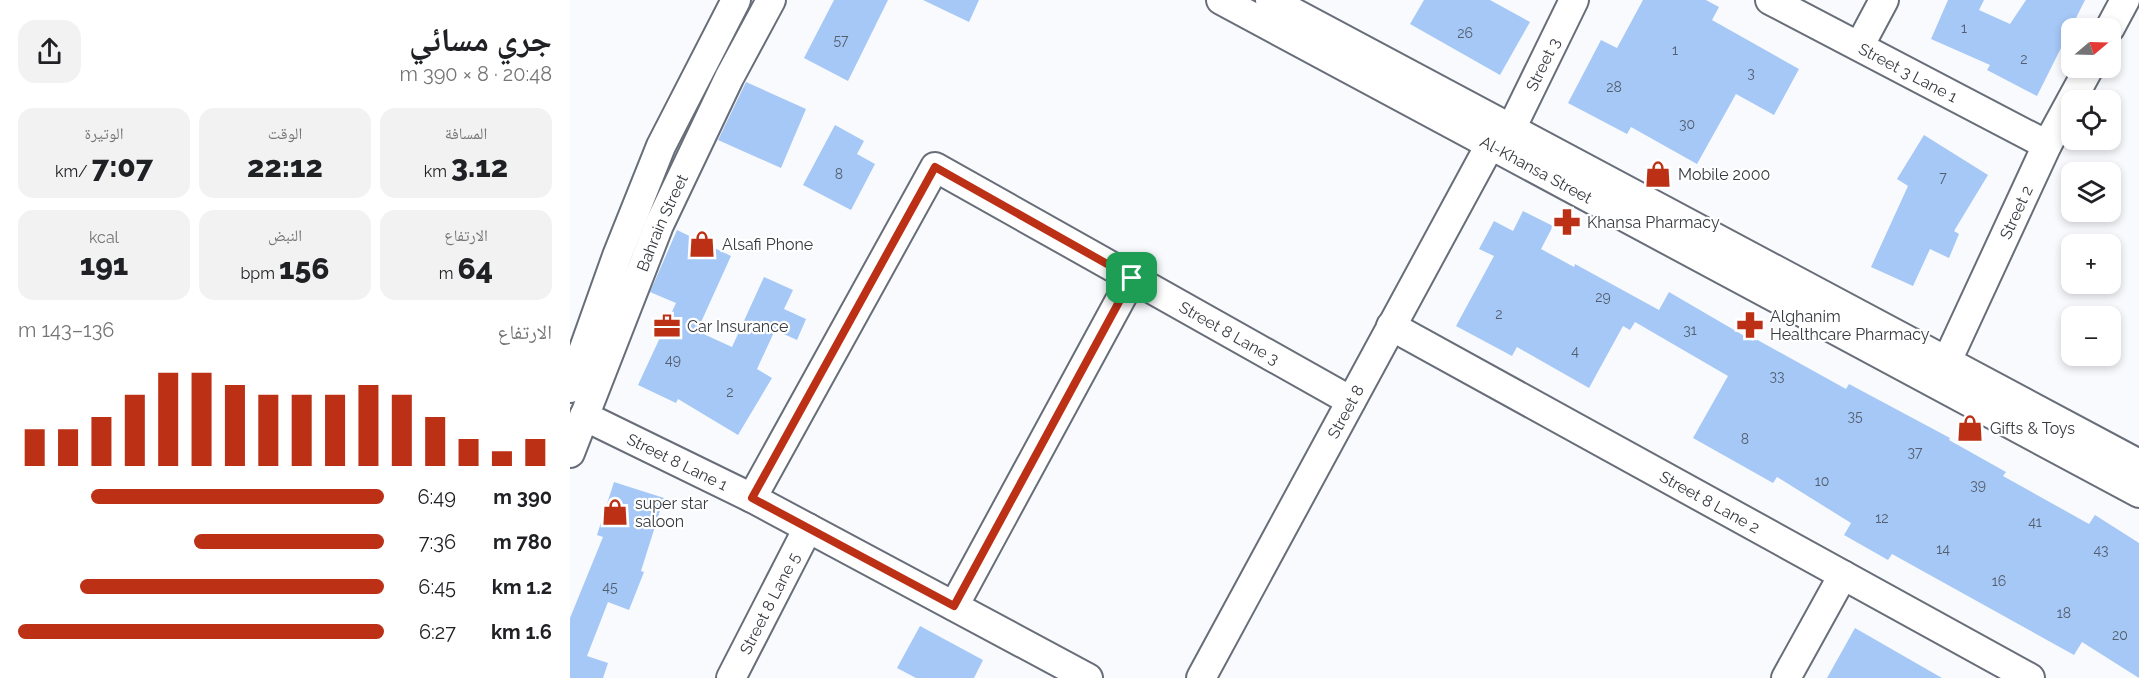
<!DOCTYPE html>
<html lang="ar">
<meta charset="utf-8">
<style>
:root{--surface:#fff;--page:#f2f2f2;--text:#202124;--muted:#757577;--accent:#bc3116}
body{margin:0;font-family:Raleway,"Noto Naskh Arabic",sans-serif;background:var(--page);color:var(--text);direction:rtl;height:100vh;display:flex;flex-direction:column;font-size:22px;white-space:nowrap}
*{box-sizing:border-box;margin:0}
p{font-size:20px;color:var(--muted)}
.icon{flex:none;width:33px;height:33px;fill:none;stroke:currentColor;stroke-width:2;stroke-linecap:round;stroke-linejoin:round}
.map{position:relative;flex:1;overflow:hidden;direction:ltr}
.details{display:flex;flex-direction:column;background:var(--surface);width:570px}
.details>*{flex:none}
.needle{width:39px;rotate:71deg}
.fabs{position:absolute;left:1491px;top:18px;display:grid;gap:12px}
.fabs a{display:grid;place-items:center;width:60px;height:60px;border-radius:12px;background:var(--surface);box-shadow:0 3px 9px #0003;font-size:30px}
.pin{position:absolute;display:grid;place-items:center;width:51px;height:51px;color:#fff;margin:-26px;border-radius:12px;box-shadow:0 3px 9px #0006}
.round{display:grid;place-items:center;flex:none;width:63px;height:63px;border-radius:18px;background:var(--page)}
.summary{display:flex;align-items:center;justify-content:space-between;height:102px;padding:0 18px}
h1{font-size:33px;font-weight:800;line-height:45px}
.stats{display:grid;grid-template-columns:repeat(3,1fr);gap:9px;height:102px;padding:6px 18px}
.stats div{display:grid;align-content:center;border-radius:15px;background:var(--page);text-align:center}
.stats b{font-size:30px;font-weight:800}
.stats small{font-size:16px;font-weight:400}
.stats p{font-size:16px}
.chart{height:168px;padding:12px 18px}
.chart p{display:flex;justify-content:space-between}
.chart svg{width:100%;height:108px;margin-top:6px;stroke:var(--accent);stroke-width:6}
ul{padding:0 18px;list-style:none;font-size:20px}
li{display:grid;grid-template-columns:96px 72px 1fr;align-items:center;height:45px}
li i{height:15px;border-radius:8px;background:var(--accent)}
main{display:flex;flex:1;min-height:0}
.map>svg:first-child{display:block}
.building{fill:#a6c8f7}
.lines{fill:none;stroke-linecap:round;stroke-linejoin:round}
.minor-casing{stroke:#676e79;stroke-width:32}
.minor{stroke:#fff;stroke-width:28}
.route-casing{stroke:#fff;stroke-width:12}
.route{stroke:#bc3116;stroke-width:8}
.labels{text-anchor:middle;stroke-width:4.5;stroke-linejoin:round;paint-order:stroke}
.number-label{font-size:14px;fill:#535e6d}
.street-label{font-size:16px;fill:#373a3f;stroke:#fff}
.poi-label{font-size:16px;fill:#373a3f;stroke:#fff;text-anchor:start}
</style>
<main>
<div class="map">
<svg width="1569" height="678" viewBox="0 0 1569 678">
<rect width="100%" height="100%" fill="#f9fafd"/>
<!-- building -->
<g class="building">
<path d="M 264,0 L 318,0 L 278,81 L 234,58 Z"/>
<path d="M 353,0 L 409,0 L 399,22 Z"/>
<path d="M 854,0 L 920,0 L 960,22 L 930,75 L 840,24 Z"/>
<path d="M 1073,0 L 1136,0 L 1149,7 L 1142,20 L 1229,69 L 1204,115 L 1166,94 L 1127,164 L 1061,127 L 1057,134 L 998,103 L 1031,40 L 1047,48 Z"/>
<path d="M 1378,0 L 1414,0 L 1409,10 L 1440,24 L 1456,0 L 1515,0 L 1467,96 L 1417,70 L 1420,65 L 1361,39 Z"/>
<path d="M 176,82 L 236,109 L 211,168 L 148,140 Z"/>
<path d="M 265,125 L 294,141 L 287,154 L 305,164 L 281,210 L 233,185 Z"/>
<path d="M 1354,135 L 1418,175 L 1384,231 L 1389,234 L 1379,258 L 1360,249 L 1343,286 L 1301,267 L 1338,186 L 1327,179 Z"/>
<path d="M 953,211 L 983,226 L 971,249 L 1004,267 L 1005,264 L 1089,310 L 1099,292 L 1183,341 L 1184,338 L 1276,389 L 1279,384 L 1380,438 L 1379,440 L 1436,472 L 1433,476 L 1519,524 L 1525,515 L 1569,543 L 1569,678 L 1512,642 L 1504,655 L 1322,554 L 1318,560 L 1274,535 L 1281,523 L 1207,477 L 1203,483 L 1123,438 L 1158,376 L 1065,322 L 1060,330 L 1053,326 L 1019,388 L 947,347 L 942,356 L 886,326 L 924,256 L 909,249 L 924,221 L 943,231 Z"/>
<path d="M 107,230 L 161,256 L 127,331 L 162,347 L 194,277 L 223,290 L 214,309 L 236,319 L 227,340 L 205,330 L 187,369 L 202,378 L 168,435 L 108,399 L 106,403 L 68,385 L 106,303 L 80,292 Z"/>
<path d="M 44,482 L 94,498 L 71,571 L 74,572 L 59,610 L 38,602 L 17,656 L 38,663 L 33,678 L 0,678 L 0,618 L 33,537 L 27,535 Z"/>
<path d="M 350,626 L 413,660 L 404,678 L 346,678 L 327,668 Z"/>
<path d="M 1285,628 L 1372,678 L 1257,678 Z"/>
</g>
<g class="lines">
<defs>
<g id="minor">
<path id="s1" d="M 651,0 L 1569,493"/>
<path d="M 700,0 L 1569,464"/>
<path id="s2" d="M 1200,0 L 1477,145"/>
<path d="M 1540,28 L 1555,0"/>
<path d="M 1290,45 L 1314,0"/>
<path id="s3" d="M 941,129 L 1004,0"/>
<path id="s4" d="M 821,326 L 1460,678"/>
<path id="s5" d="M 1377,361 L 1477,145 L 1519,68"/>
<path d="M 0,388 L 47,256 L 91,146 L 166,0"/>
<path id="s6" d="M 14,416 L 182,498 L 518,678"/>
<path id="s7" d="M 0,453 L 89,225 L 159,78 L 201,0"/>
<path id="s8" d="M 182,498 L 365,167 L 781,401"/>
<path d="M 384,606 L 562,278"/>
<path id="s9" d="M 161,678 L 238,528"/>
<path id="s10" d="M 631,678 L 920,145"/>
<path d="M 1216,678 L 1273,575"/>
</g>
</defs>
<!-- minor casing -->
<use href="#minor" class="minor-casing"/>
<!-- minor -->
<use href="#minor" class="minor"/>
</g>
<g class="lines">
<defs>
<path id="route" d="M 365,167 L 562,278 L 384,606 L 182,498 Z"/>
</defs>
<!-- route casing -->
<use href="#route" class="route-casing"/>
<!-- route -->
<use href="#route" class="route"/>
</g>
<!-- icons -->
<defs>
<symbol id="shop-bare" viewBox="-9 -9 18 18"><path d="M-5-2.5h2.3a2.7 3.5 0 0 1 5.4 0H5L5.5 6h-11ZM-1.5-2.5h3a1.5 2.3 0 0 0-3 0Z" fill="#bc3116" stroke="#fff" stroke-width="2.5" paint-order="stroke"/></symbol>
<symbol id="pharmacy-bare" viewBox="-9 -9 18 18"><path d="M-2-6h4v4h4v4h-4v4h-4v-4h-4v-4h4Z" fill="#bc3116" stroke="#fff" stroke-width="2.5" paint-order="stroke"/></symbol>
<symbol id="office-bare" viewBox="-9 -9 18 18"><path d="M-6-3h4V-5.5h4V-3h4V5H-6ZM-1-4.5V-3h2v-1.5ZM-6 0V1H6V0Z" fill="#bc3116" stroke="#fff" stroke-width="2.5" paint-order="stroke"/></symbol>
</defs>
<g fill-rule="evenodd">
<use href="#shop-bare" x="1069" y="155" width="38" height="38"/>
<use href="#pharmacy-bare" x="978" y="203" width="38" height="38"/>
<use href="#shop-bare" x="113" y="225" width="38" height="38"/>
<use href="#pharmacy-bare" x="1161" y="306" width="38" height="38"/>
<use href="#office-bare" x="78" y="307" width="38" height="38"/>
<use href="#shop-bare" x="1381" y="409" width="38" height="38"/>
<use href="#shop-bare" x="26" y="493" width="38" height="38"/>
</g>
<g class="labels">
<!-- number labels -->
<g class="number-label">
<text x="1394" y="33">1</text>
<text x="895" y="38">26</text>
<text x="271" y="45">57</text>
<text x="1105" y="55">1</text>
<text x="1454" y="64">2</text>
<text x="1181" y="78">3</text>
<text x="1044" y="92">28</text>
<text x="1117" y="129">30</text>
<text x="269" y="179">8</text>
<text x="1373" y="182">7</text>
<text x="1033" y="302">29</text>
<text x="929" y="319">2</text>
<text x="1120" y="335">31</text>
<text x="1005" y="356">4</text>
<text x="103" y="365">49</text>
<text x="1207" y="381">33</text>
<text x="160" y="397">2</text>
<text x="1285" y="421">35</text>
<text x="1175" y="444">8</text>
<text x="1345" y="457">37</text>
<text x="1252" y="486">10</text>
<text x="1408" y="490">39</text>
<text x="1312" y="523">12</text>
<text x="1465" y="527">41</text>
<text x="1373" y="554">14</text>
<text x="1531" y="555">43</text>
<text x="1429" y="586">16</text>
<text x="40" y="592">45</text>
<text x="1494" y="618">18</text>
<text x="1550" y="640">20</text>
</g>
<!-- street labels -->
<g class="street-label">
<text dy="6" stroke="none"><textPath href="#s3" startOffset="72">Street 3</textPath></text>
<text dy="6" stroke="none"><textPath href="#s2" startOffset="156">Street 3 Lane 1</textPath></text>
<text dy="6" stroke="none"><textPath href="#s1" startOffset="358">Al-Khansa Street</textPath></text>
<text dy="6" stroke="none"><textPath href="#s5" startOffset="164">Street 2</textPath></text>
<text dy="6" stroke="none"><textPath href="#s7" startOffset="248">Bahrain Street</textPath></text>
<text dy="6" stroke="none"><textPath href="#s8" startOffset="716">Street 8 Lane 3</textPath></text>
<text dy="6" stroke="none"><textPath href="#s10" startOffset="303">Street 8</textPath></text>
<text dy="6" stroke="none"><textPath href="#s6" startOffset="104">Street 8 Lane 1</textPath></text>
<text dy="6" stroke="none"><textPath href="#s4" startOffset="364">Street 8 Lane 2</textPath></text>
<text dy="6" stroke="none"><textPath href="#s9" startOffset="84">Street 8 Lane 5</textPath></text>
</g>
<!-- poi labels -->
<g class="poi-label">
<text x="1108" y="180">Mobile 2000</text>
<text x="1017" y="228">Khansa Pharmacy</text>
<text x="152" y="250">Alsafi Phone</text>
<text x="1200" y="322">Alghanim<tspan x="1200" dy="18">Healthcare Pharmacy</tspan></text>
<text x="117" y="332">Car Insurance</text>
<text x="1420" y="434">Gifts &amp; Toys</text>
<text x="65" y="509">super star<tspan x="65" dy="18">saloon</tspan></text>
</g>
</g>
</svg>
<div class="fabs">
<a><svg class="needle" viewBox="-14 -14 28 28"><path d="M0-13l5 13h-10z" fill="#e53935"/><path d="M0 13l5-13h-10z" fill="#757577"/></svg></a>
<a><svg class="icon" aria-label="locate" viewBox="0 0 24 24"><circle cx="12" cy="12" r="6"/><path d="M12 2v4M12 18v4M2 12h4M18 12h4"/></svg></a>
<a><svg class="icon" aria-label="layers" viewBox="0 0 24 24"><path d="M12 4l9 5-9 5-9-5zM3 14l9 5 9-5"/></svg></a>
<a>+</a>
<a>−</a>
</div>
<div class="pin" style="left:562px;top:278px;background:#1e9e55"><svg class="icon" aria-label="arrive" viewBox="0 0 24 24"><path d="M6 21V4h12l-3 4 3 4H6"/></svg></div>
</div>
<section class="details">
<div class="summary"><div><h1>جري مسائي</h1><p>20:48 · 8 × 390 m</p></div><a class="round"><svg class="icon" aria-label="share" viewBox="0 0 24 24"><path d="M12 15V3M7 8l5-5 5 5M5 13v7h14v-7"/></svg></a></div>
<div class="stats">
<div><p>المسافة</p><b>3.12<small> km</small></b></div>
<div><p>الوقت</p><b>22:12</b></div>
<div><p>الوتيرة</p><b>7:07<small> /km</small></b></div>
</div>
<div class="stats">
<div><p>الارتفاع</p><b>64<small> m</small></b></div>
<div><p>النبض</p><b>156<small> bpm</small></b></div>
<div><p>kcal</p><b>191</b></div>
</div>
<div class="chart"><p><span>الارتفاع</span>136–143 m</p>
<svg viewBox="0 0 160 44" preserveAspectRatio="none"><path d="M5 44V29M15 44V29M25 44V24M35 44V15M45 44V6M55 44V6M65 44V11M75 44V15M85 44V15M95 44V15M105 44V11M115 44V15M125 44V24M135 44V33M145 44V38M155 44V33"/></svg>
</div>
<ul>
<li><b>390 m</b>6:49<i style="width:80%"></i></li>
<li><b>780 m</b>7:36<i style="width:52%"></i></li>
<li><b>1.2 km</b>6:45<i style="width:83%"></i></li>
<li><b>1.6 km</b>6:27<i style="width:100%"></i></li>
</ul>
</section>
</main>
